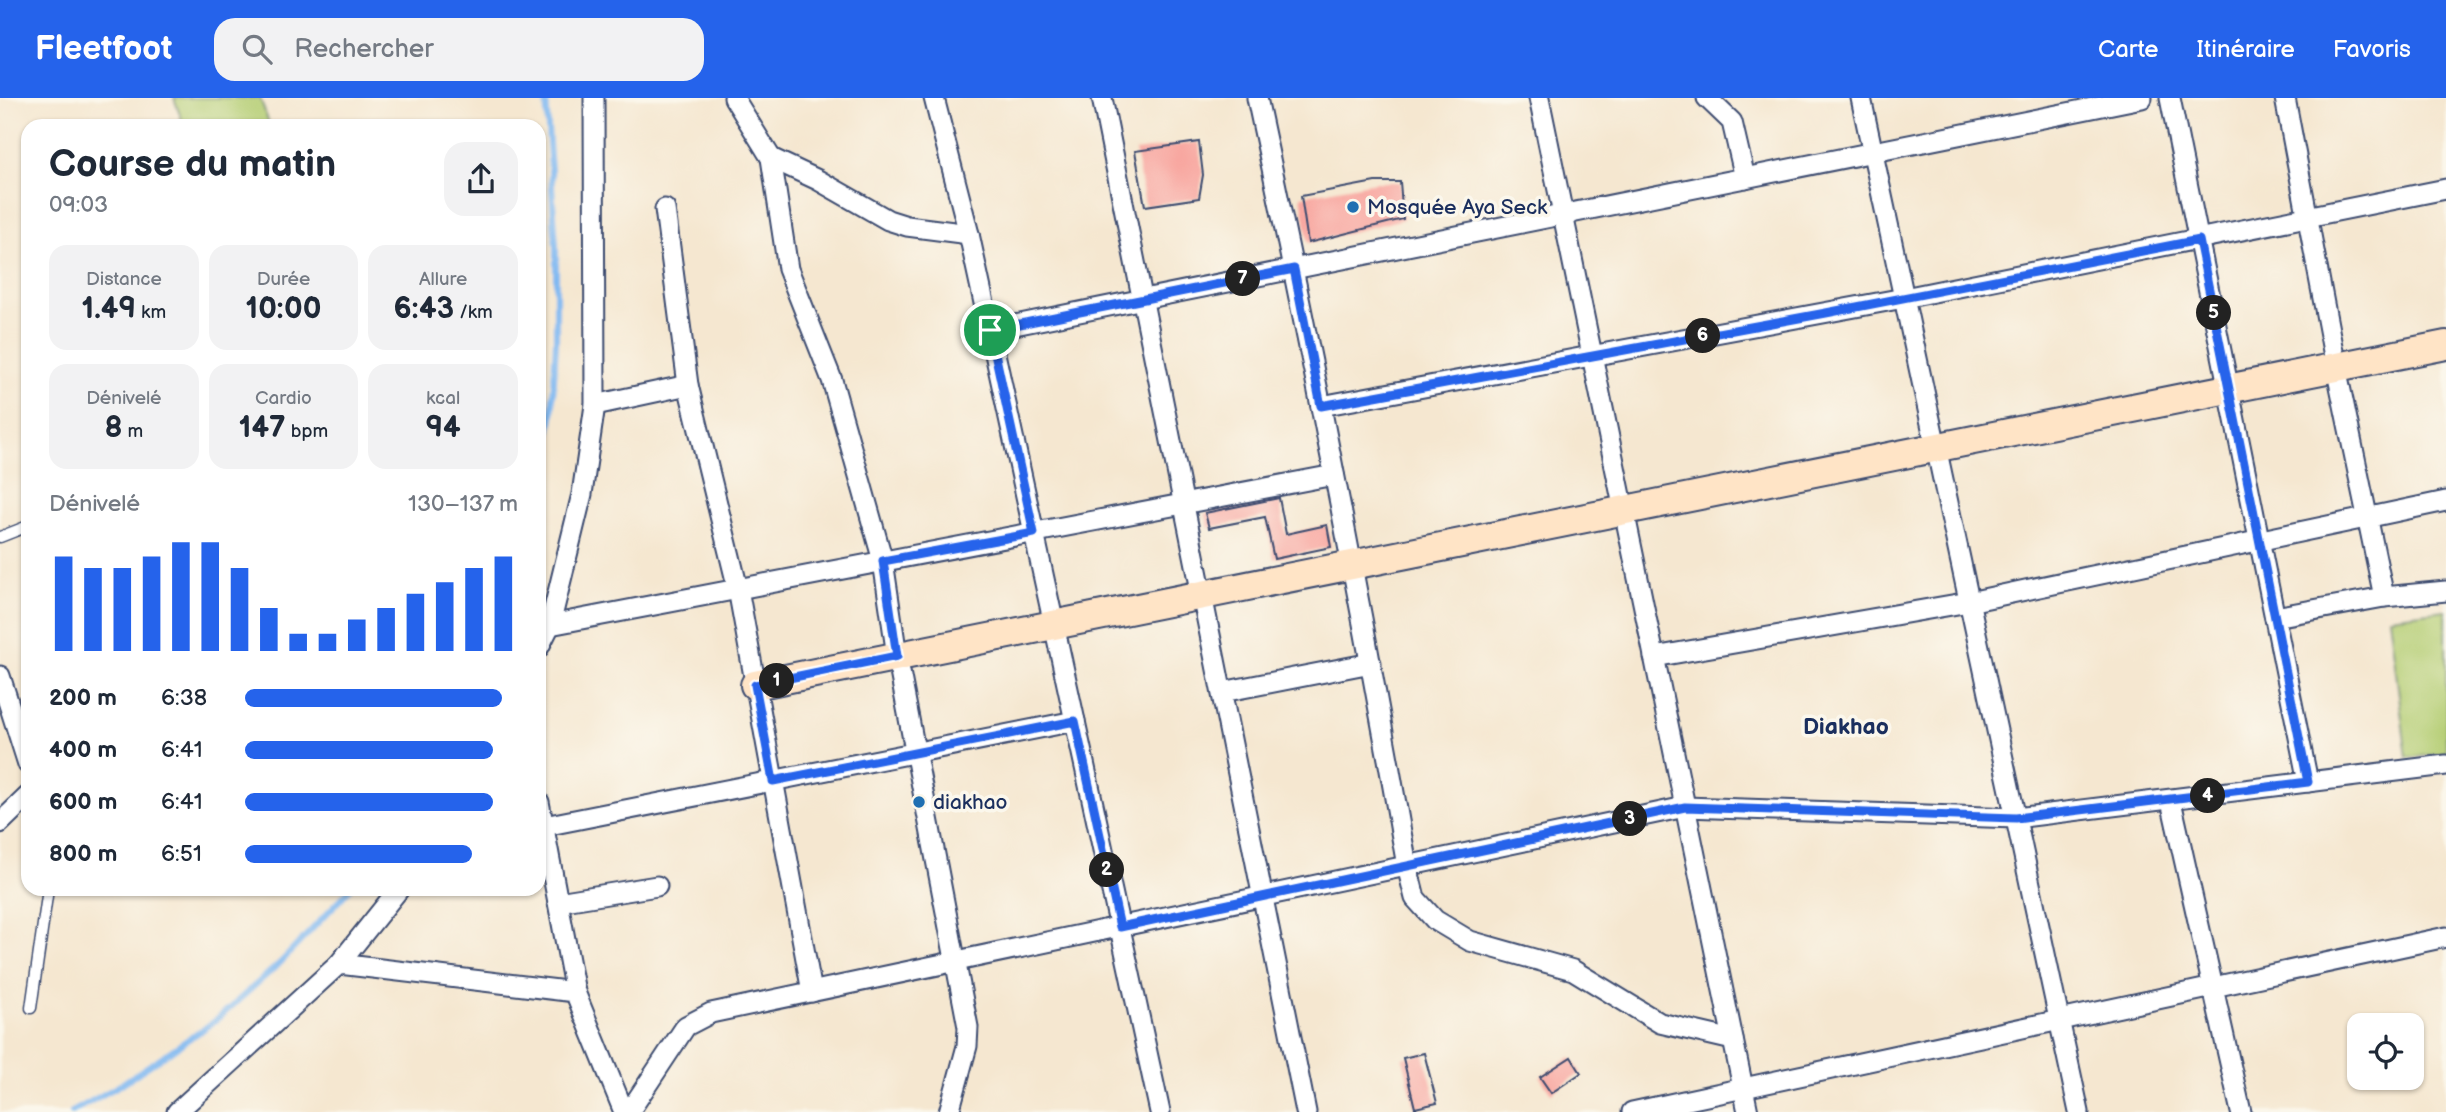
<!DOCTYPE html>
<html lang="fr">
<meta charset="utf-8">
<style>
:root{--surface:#fff;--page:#f2f2f3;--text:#1f2937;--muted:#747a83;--accent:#2563eb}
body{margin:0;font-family:"Balsamiq Sans",sans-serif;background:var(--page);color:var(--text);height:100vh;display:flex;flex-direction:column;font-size:26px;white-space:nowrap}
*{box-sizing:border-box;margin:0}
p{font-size:23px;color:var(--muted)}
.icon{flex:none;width:38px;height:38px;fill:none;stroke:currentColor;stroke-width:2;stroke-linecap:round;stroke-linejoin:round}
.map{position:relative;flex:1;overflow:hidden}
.details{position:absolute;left:21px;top:21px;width:525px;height:777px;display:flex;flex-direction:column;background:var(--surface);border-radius:21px;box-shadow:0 2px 5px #0004}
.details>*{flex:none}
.tools{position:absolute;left:2347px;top:915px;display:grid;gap:14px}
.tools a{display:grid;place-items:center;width:77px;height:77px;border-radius:14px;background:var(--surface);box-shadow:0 2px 5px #0004;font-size:35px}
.pin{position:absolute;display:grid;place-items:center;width:60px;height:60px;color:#fff;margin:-30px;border:4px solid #fff;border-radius:50%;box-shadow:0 2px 7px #0007}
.km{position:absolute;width:35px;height:35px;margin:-18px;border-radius:50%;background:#222;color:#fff;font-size:19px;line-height:35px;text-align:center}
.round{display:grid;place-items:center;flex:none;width:74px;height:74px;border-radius:21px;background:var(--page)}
.head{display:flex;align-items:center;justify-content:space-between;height:119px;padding:0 28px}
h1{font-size:38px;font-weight:800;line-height:52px}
.metrics{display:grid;grid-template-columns:repeat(3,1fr);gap:10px;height:119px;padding:7px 28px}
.metrics div{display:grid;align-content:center;border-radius:18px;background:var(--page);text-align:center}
.metrics b{font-size:30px;font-weight:800}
.metrics small{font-size:19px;font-weight:400}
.metrics p{font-size:19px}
.chart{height:196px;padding:14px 28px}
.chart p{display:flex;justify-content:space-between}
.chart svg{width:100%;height:126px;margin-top:7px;stroke:var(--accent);stroke-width:6}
ul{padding:0 28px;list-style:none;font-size:23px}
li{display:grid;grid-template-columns:112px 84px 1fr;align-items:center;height:52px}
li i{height:18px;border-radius:9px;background:var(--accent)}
header{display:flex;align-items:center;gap:42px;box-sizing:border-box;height:98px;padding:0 35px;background:var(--accent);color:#fff}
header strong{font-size:33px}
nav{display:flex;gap:38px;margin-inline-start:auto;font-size:24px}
.search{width:490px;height:63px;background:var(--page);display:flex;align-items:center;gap:18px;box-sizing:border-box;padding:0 24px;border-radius:21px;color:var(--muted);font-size:26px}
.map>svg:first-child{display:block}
.green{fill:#b5ce74;stroke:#687e69;stroke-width:2}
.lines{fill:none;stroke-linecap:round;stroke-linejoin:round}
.stream{stroke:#81b9f1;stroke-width:6}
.building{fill:#f8a39c}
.lane-casing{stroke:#3c4b6f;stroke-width:13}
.street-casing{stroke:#3c4b6f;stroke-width:23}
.secondary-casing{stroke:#3c4b6f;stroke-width:32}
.lane{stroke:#fff;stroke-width:10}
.street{stroke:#fff;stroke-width:19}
.secondary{stroke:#ffe4c6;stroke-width:28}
.route-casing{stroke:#fff;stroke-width:14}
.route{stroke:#2563eb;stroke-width:9}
.poi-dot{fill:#1f6fb2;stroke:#fbf7ec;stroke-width:2.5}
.labels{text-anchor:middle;stroke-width:7;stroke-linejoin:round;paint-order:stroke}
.poi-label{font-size:21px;fill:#1b2f5e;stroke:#fbf7ec;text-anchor:start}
.neighbourhood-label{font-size:23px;font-weight:bold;fill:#1b2f5e;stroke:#fbf7ec}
</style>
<header>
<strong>Fleetfoot</strong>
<div class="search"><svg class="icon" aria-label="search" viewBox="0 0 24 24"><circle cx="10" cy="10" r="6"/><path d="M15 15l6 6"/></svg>Rechercher</div>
<nav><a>Carte</a><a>Itinéraire</a><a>Favoris</a></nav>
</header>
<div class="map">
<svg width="2446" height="1014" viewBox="0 0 2446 1014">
<rect width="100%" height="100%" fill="#fbf7ec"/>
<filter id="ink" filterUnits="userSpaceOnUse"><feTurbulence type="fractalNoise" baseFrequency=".0143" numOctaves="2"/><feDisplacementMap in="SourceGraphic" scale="14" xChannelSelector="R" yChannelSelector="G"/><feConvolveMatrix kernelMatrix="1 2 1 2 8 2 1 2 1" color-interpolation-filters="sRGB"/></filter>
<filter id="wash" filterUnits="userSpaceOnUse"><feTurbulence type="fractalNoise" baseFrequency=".00686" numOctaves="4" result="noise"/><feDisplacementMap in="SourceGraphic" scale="28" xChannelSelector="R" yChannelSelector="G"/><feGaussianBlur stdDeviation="1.57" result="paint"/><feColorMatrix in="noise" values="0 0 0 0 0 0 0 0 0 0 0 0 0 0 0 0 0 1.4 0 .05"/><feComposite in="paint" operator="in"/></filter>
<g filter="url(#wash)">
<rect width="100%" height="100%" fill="#f5e7d0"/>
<!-- green -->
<g class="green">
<path d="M 174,0 L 260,0 L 270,28 L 184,28 Z"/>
<path d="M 2446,512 L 2446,655 L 2407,660 L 2389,519 Z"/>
</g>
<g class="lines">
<!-- stream -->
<g class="stream">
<path d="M 539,388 L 552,318 L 556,244 L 556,148 L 546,0"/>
<path d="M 72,1014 L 120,987 L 214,924 L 281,864 L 350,791"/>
</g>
</g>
<g id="blocks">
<!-- building -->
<g class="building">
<path d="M 1199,44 L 1203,77 L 1199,100 L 1145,108 L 1135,53 Z"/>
<path d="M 1375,84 L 1400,84 L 1403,121 L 1308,145 L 1301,98 Z"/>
<path d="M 1279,400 L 1286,436 L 1327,427 L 1331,449 L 1274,461 L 1265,419 L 1209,430 L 1205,415 Z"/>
<path d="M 1424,955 L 1437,1005 L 1415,1010 L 1403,960 Z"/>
<path d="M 1571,959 L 1581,975 L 1551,995 L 1540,979 Z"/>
</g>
</g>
</g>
<g filter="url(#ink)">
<use href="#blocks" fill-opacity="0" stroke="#3c4b6f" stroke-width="2"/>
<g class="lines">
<defs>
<g id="lane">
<path d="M 0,439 L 28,428"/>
<path d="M 31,910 L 48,791"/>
</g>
<g id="street">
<path d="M 734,0 L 771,60 L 788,171 L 832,282 L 883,463 L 897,558 L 968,929 L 967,948 L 949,1014"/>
<path d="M 934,0 L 969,136 L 1160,1014"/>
<path d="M 1102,0 L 1306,1014"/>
<path d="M 1257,0 C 1312,255 1362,511 1407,768 L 1415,800 L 1435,822 L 1470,843 L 1573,872 L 1660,925 L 1733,942"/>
<path d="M 1539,0 L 1748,1014"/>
<path d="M 1707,0 L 1732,24 L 1745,80"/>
<path d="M 1861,0 L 2079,1014"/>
<path d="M 2170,0 L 2308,684"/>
<path d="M 771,60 L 818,82 L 888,122 L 907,128 L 969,136"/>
<path d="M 665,111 L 688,287 L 738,491 L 812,894"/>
<path d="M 990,232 L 2142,0"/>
<path d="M 595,307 L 688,287"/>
<path d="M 1321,308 L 1904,200 L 2446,91"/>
<path d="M 2384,499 L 2446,493"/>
<path d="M 2275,519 L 2384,499 L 2336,269 L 2285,0"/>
<path d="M 550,527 L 1334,377"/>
<path d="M 539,549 L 550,527 L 582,396 L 595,307 L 594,0"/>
<path d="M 1654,559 L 1969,504 L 2446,403"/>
<path d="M 0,578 L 28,666"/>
<path d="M 1222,594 L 1371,565"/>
<path d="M 2171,703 L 2241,1014"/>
<path d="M 539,704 L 575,894 L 624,1014"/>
<path d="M 0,725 L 28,698"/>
<path d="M 539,729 L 1075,623"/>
<path d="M 558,804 L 657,788"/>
<path d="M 339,866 L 399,791"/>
<path d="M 177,1014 L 339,866 L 575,894"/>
<path d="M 629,1014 L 686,928 L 711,915 L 1685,709 L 2016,720 L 2446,667"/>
<path d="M 1632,1014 L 2446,839"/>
</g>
<path id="secondary" d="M 755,587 L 2446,247"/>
</defs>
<!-- lane casing -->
<use href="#lane" class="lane-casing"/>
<!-- street casing -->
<use href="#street" class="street-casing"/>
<!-- secondary casing -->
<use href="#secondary" class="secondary-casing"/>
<!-- lane -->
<use href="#lane" class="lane"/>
<!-- street -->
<use href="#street" class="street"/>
<!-- secondary -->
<use href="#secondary" class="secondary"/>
</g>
</g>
<g class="lines" filter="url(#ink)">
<defs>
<path id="route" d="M 2199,142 L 2308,684 L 2016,720 L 1685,709 L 1120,829 L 1075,623 L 773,683 L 755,587 L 897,558 L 883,463 L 1034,435 L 990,232 L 1294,171 L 1321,308 L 1826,215 Z"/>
</defs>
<!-- route casing -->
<use href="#route" class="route-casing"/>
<!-- route -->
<use href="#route" class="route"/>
</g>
<!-- markers -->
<g class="poi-dot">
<circle cx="1353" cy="109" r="7"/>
<circle cx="919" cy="704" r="7"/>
</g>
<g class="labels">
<!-- poi labels -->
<g class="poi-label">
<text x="1367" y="116">Mosquée Aya Seck</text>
<text x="933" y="711">diakhao</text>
</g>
<!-- neighbourhood labels -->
<g class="neighbourhood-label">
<text x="1846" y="636">Diakhao</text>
</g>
</g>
</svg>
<div class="tools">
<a><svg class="icon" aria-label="locate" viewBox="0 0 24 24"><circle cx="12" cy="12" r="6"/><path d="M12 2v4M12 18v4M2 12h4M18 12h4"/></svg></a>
</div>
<div class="pin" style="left:990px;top:232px;background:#1e9e55"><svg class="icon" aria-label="arrive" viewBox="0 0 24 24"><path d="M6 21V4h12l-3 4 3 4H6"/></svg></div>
<b class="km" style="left:777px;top:583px">1</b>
<b class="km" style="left:1107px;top:772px">2</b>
<b class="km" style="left:1630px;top:721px">3</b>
<b class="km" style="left:2208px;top:698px">4</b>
<b class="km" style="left:2214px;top:215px">5</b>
<b class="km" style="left:1703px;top:238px">6</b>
<b class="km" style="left:1243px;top:181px">7</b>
<section class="details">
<div class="head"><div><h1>Course du matin</h1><p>09:03</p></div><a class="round"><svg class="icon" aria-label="share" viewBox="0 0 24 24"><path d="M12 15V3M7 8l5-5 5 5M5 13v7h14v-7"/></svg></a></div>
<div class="metrics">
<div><p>Distance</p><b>1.49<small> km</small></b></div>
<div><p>Durée</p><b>10:00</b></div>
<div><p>Allure</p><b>6:43<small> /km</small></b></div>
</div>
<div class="metrics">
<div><p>Dénivelé</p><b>8<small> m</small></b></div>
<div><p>Cardio</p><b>147<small> bpm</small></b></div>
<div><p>kcal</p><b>94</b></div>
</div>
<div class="chart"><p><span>Dénivelé</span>130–137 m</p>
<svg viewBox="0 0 160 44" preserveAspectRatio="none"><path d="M5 44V11M15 44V15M25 44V15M35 44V11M45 44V6M55 44V6M65 44V15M75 44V29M85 44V38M95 44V38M105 44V33M115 44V29M125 44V24M135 44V20M145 44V15M155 44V11"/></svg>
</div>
<ul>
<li><b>200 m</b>6:38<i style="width:94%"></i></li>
<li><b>400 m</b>6:41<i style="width:91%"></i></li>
<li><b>600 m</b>6:41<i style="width:91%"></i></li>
<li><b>800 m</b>6:51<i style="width:83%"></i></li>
</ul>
</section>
</div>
